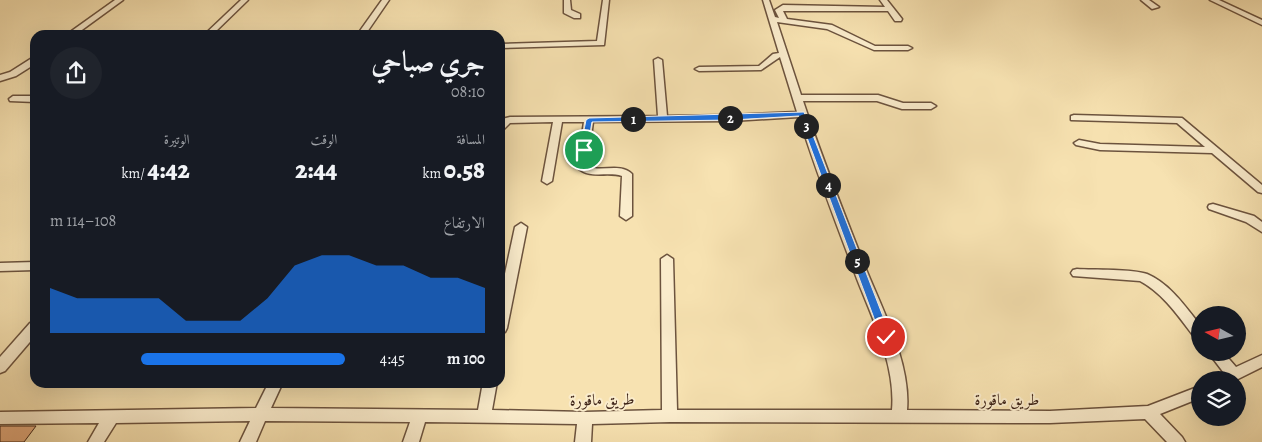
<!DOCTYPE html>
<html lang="ar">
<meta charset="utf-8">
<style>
:root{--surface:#171b24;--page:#20242c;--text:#f1f3f6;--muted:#9ea1a6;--accent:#1a73e8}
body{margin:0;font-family:Alegreya,Amiri,serif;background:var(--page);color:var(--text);direction:rtl;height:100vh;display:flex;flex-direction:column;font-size:19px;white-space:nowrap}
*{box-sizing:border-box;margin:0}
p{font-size:16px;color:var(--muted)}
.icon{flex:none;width:28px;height:28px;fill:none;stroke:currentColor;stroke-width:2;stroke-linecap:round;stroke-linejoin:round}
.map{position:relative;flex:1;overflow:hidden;direction:ltr}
.sheet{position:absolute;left:30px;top:30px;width:475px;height:358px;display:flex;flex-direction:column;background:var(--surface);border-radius:15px;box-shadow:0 5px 20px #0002;direction:rtl}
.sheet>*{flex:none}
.needle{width:32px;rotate:278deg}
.controls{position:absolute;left:1191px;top:306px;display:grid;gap:10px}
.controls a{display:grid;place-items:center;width:55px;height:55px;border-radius:50%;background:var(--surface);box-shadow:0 5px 20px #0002;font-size:25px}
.pin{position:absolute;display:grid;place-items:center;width:42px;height:42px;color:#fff;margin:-21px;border:2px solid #fff;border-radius:50%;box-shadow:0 1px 5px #0007}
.km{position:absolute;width:25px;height:25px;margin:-12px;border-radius:50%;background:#222;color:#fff;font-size:14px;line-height:25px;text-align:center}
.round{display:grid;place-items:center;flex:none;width:52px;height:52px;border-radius:26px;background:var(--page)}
.overview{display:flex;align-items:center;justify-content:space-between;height:85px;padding:0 20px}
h1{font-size:28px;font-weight:800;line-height:38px}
.figures{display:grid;grid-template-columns:repeat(3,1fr);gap:8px;height:85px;padding:5px 20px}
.figures div{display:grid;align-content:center}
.figures b{font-size:25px;font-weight:800}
.figures small{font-size:14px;font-weight:400}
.figures p{font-size:14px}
.chart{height:140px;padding:10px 20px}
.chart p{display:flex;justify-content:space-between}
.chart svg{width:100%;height:90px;margin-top:5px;fill:var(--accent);opacity:.7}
ul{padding:0 20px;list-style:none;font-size:16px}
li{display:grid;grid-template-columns:80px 60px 1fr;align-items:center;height:38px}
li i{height:12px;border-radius:6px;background:var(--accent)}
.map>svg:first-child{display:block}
.building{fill:#e5ac7f;stroke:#3d2317}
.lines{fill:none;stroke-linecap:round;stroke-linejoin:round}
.minor-casing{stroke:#6c533e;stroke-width:3}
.minor{fill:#faeccc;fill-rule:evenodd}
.route{fill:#1a73e8;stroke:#fff}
.labels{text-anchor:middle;stroke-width:4;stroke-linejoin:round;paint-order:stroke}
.near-street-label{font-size:16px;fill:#3d2317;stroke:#faeccc}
</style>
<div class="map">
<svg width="1262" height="442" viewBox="0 0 1262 442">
<rect width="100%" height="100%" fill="#f7e2b1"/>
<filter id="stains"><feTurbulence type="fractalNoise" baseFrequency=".004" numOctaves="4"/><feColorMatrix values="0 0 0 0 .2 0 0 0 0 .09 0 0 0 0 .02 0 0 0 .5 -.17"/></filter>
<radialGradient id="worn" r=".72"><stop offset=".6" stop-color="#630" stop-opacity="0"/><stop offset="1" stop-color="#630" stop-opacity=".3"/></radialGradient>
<!-- building -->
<path class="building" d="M 0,426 L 36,426 L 24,442 L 0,442 Z"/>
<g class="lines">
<defs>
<g id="minor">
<path d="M 115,0 L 123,0 L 75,35 L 66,35 Z"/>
<path d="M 241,0 L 248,0 L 212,35 L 204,35 Z"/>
<path d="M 382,0 L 389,0 L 365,35 L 357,35 Z"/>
<path d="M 564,0 L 570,0 L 571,10 L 580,14 L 580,18 L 574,18 L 564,13 Z"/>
<path d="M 603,0 L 609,0 L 604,45 L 500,48 L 500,44 L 597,41 Z"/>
<path d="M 763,0 L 769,0 L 775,17 L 779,18 L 775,10 L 783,5 L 885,7 L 880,0 L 887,0 L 902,19 L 901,21 L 895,21 L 888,11 L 783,11 L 787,19 L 832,25 L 875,46 L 908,46 L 912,48 L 908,50 L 874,50 L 827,29 L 777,22 L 801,95 L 878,95 L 903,103 L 931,103 L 936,106 L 931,109 L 902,109 L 877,101 L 803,101 C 822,158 844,213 866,269 C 883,311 911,364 907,410 L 1050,411 L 1148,406 L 1200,386 L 1200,398 L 1160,414 L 1182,437 L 1185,442 L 1167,442 L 1145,419 L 1050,423 L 670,422 L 592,424 L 591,442 L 575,442 L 577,424 L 425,422 L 419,442 L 403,442 L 410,422 L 265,421 L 256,442 L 240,442 L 250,421 L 116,423 L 104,442 L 88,442 L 99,423 L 0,424 L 0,412 L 256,408 L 269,382 L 283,382 L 271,408 L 478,410 L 483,382 L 497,382 L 492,410 L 585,412 L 662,410 L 661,259 L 667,255 L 673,259 L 677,410 L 892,410 C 896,366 873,320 857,279 C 837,225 816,172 799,117 L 732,121 L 593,122 L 587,166 C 601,173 620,162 632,174 L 632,216 L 626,220 L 620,216 L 622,176 C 607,171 589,180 577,167 L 584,122 L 562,122 L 552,181 L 547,184 L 542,181 L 553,122 L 510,123 L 503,130 L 500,131 L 502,119 L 510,117 L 658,116 L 654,60 L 658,58 L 662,60 L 667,116 L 732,115 L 797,112 L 780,57 L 761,70 L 699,71 L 695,69 L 699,67 L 759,66 L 773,54 L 779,53 Z"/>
<path d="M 1141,0 L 1149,0 L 1159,7 L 1152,9 Z"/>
<path d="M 1210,0 L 1219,0 L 1262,20 L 1262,25 Z"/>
<path d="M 298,33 L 316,33 L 320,35 L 297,35 Z"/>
<path d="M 32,58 L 35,58 L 35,64 L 16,76 L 0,81 L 0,75 L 10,72 Z"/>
<path d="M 13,96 L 35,96 L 35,102 L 10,101 L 9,99 Z"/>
<path d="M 1074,115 L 1182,118 L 1262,185 L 1262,193 L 1258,192 L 1212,153 L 1100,150 L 1076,145 L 1074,143 L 1079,140 L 1100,144 L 1205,147 L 1177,123 L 1071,120 L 1071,116 Z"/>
<path d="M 1213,204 L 1254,216 L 1262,222 L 1262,232 L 1246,222 L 1209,209 L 1208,207 L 1209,205 Z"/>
<path d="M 521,223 L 527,227 L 507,328 L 505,332 L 500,333 L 500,297 L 515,227 Z"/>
<path d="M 35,262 L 35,270 L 0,271 L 0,263 Z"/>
<path d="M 1077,269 C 1093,270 1134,269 1147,274 C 1170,284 1185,306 1200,325 L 1200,339 L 1195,338 C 1179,317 1164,294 1140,281 L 1073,276 L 1071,273 L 1073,270 Z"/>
<path d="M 35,322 L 35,336 L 5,371 L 0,373 L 0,357 L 30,323 Z"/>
<path d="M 1208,352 L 1223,352 L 1236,367 L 1262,355 L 1262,367 L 1236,380 L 1215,380 L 1217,376 L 1224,373 Z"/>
</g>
</defs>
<!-- minor casing -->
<use href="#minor" class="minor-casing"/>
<!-- minor -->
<use href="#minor" class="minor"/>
</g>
<!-- route -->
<path class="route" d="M 804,112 L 891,337 L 889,340 L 882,340 L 881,337 L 799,116 L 732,120 L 592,122 L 587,150 L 584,152 L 580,150 L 586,120 L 589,118 Z"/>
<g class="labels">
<!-- near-street labels -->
<g class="near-street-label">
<text transform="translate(602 399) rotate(-1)" y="6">طريق ماقورة</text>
<text x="1007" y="405">طريق ماقورة</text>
</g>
</g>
<rect width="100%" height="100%" filter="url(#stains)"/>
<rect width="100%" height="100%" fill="url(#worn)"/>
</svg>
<div class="controls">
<a><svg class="needle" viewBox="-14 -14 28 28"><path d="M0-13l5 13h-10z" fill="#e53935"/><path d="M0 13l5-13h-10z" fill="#9ea1a6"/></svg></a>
<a><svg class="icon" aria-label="layers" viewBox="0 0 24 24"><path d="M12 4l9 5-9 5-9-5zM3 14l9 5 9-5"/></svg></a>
</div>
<div class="pin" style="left:584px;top:150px;background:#1e9e55"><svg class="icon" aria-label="arrive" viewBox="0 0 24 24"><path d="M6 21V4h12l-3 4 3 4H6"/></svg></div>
<div class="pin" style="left:886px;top:337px;background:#d93025"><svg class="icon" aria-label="check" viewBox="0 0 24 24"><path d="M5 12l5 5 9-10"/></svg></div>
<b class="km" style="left:633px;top:119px">1</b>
<b class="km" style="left:730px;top:118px">2</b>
<b class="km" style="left:806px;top:126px">3</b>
<b class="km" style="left:828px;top:185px">4</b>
<b class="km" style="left:857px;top:261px">5</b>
<section class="sheet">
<div class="overview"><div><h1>جري صباحي</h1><p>08:10</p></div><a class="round"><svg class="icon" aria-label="share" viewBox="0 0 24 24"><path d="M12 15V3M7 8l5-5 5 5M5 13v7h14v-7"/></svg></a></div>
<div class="figures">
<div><p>المسافة</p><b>0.58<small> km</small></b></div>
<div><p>الوقت</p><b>2:44</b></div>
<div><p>الوتيرة</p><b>4:42<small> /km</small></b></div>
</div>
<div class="chart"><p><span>الارتفاع</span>108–114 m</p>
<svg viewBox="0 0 160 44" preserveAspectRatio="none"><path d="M0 44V22L10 27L20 27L30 27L40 27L50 38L60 38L70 38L80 27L90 11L100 6L110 6L120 11L130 11L140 17L150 17L160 22V44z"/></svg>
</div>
<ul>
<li><b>100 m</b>4:45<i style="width:69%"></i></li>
</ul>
</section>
</div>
